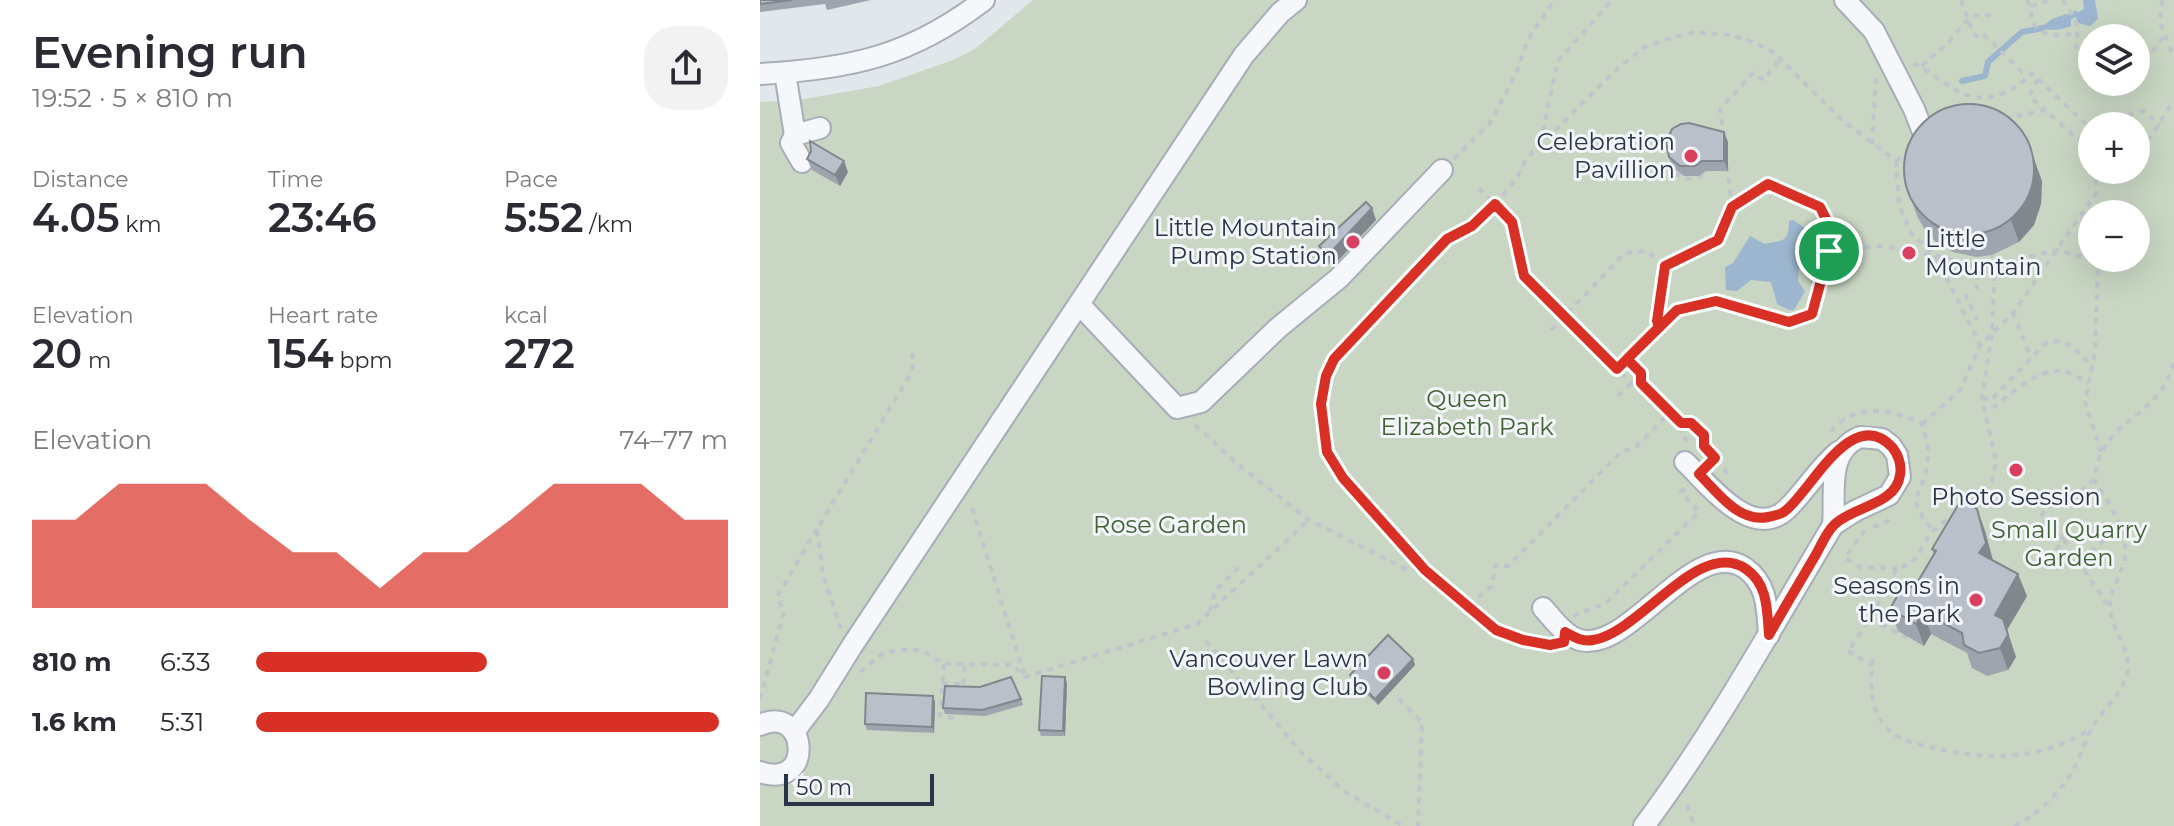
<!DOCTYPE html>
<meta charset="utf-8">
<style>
:root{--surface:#fff;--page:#f2f2f3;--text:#2b2b33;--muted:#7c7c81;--accent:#d93025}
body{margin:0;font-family:Montserrat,sans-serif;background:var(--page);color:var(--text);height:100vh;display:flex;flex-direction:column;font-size:30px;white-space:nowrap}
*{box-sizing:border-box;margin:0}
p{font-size:26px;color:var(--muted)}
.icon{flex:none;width:44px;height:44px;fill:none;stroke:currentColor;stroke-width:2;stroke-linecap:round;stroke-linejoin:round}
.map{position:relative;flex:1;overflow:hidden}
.panel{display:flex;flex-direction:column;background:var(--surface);width:760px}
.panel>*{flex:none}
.fabs{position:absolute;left:1318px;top:24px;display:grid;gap:16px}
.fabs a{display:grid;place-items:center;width:72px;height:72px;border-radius:50%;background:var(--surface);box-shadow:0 8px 32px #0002;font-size:40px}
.scale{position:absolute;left:24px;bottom:20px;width:150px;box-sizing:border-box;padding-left:8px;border:4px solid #293546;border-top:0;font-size:22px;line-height:28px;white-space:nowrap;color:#293546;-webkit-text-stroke:6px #f3f5f9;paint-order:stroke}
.pin{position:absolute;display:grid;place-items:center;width:68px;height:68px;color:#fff;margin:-34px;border:4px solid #fff;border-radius:50%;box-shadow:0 2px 8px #0007}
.round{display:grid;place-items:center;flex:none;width:84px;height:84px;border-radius:32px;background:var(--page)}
.overview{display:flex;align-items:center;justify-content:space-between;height:136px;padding:0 32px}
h1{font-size:44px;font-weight:600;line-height:60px}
.stats{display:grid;grid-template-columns:repeat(3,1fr);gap:12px;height:136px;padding:8px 32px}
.stats div{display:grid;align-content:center}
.stats b{font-size:40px;font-weight:600}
.stats small{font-size:22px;font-weight:400}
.stats p{font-size:22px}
.chart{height:224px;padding:16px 32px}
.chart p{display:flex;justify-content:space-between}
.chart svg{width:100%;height:144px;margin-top:8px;fill:var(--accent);opacity:.7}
ul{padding:0 32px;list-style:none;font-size:26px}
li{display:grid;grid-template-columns:128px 96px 1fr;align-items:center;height:60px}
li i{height:20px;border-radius:10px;background:var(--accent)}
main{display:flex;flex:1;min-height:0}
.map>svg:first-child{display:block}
.green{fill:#c9d6c3;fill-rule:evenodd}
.water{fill:#9bb6ce}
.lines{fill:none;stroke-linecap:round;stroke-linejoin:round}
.stream{stroke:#9bb6ce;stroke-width:6}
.minor-casing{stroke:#a7aeb7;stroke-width:24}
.path{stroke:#c1c5cb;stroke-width:4;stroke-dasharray:6 6;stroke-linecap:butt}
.minor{stroke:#f6f7fa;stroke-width:20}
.path-bridge{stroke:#c1c5cb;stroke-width:4;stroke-dasharray:6 6;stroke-linecap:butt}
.wall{fill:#9fa5ae}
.shaded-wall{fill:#82868d}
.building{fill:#b9c0ca;stroke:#82868d;stroke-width:2}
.route-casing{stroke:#fff;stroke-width:16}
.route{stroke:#d93025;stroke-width:10}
.poi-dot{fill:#d93f5e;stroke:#f3f5f9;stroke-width:3}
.labels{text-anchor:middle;stroke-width:6;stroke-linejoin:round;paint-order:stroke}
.poi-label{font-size:24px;fill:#293546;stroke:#f3f5f9;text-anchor:end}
.park-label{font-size:24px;fill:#406235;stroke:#f3f5f9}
</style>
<main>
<section class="panel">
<div class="overview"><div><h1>Evening run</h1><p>19:52 · 5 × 810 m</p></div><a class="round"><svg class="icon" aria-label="share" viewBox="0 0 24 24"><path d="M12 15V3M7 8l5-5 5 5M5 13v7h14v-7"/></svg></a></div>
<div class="stats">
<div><p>Distance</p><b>4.05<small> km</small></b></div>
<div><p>Time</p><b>23:46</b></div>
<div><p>Pace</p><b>5:52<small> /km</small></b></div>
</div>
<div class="stats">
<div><p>Elevation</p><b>20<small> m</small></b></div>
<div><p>Heart rate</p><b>154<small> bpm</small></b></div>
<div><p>kcal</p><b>272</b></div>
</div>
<div class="chart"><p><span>Elevation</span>74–77 m</p>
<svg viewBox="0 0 160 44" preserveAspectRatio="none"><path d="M0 44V17L10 17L20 6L30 6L40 6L50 17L60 27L70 27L80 38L90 27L100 27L110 17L120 6L130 6L140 6L150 17L160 17V44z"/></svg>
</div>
<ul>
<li><b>810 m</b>6:33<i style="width:49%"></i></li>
<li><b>1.6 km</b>5:31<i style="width:98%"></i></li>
</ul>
</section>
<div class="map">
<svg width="1414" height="826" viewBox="0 0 1414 826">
<rect width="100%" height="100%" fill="#e2e7ec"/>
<!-- green -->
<path class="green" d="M 273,0 L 1414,0 L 1414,826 L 0,826 L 0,102 L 39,100 L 119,86 L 193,60 L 215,49 ZM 1332,38 L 1376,38 L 1376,82 L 1332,82 ZM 1332,126 L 1376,126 L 1376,170 L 1332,170 ZM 1332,214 L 1376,214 L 1376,258 L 1332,258 Z"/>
<!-- water -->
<g class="water">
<path d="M 1323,0 L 1335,0 L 1338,19 L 1330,26 L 1318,23 L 1315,14 L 1324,9 Z"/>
<path d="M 1306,14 L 1311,16 L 1311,26 C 1302,30 1289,32 1281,27 L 1292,19 Z"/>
<path d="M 1033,220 L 1058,237 L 1054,248 L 1040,256 L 1038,281 L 1045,291 L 1034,310 L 1029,310 L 1017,304 L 1011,282 L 991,280 L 977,291 L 966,290 L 965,267 L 973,263 L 990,236 L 1005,244 C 1024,240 1029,242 1029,221 Z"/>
</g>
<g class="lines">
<!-- stream -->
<g class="stream">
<path d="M 1311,16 L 1315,14"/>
<path d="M 1202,81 L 1225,76 L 1228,62 L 1262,32 L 1283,28"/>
</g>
<defs>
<g id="minor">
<path d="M 1085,0 L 1114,31 L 1154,109 L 1163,132"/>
<path d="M 25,73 L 35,135"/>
<path d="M 0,74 C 91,69 151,56 224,0"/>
<path d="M 42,162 L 31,143 L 35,135 L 60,128"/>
<path d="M 319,304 L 417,408 L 441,402 L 518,328 L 579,278 L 682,170"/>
<path d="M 1100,437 L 1122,439 L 1131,446 L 1137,455 L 1140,477 L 1129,495 L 1095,511 L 1073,525 C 1076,494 1065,452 1100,437 Z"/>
<path d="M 925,462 C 949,484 992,543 1028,508 C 1046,490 1058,469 1078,452"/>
<path d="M 783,608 C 793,619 805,636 820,640 C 870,653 934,534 985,568 C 1008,584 1007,610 1009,635"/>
<path d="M 0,725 C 48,703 55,791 0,772"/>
<path d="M 34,732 L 59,699 L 92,646 L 484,55 L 520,13 L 536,0"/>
<path d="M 884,826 C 955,731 1012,627 1073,525"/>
</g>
</defs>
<!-- minor casing -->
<use href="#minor" class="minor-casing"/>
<!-- path -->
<g class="path">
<path d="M 1201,0 L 1213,33 L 1217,36 L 1222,33 L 1262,72 L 1273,74 L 1332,130"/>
<path d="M 1267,0 C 1271,7 1270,11 1272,19 C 1279,39 1302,37 1318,32"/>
<path d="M 1302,0 C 1315,14 1320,30 1316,48 L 1332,60"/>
<path d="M 1402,0 L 1400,22 L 1414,58"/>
<path d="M 1271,6 L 1291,0"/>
<path d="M 1153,64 C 1165,68 1175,77 1186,84 C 1220,108 1243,98 1273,74"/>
<path d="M 1162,66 C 1170,57 1179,52 1187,44 C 1201,29 1209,7 1233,17"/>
<path d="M 1376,69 L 1384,63 L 1404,36"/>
<path d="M 1278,79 L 1269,96 L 1332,151"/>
<path d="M 1245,119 L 1285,110"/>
<path d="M 1362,126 L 1369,115 L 1384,111 L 1400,125"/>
<path d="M 964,137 L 960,109 L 993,73 L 1004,80 L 1020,58"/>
<path d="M 780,143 L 798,61 L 852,0"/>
<path d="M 1112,144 L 1116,78"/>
<path d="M 1376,145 L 1390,138 L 1414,100"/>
<path d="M 694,159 L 730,123 L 757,71 L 767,41 L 794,0"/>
<path d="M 1136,161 L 1139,205 L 1151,233 L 1175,255 L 1220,345"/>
<path d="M 1136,161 L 1150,150"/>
<path d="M 967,166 L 972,207"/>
<path d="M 915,173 C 928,183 941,180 950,167"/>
<path d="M 719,188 L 752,222 L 764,276 L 871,383 L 881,383 L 921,423 L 920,433 L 930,443"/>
<path d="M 1069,251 L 1121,246 L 1175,255 L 1220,267 L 1298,250 L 1326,258 L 1332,250"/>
<path d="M 1338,258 L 1335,352 L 1325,402 L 1341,452"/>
<path d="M 1215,278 L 1220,278"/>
<path d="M 1215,287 L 1219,287"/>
<path d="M 1205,294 L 1217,320"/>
<path d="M 1253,313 L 1271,358"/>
<path d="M 791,330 L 865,253 L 887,251 L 905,266"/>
<path d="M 868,359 L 881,373 L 881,383"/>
<path d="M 857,369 L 899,327 L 897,321 L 905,266 L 958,240 L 972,207 L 1008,184 C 1020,190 1053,200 1060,209 C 1082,234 1060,286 1052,314 L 1029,322 L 956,301 L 917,310 L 899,327"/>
<path d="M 858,396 L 871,383"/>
<path d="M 1222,398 L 1231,400 L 1286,343 C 1309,336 1315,352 1331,364"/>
<path d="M 1233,408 C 1250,394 1276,370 1299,371 C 1310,371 1319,378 1328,383"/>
<path d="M 921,423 L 931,423 L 944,435 L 944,446"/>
<path d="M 1162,424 L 1200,390 L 1220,345 L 1253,313 L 1337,192 L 1335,170"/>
<path d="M 435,425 L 481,467 L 549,520 L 648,570 L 665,570"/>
<path d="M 1071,431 C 1095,402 1134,409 1162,424 C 1172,454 1169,471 1155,500 L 1162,516 L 1173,531"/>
<path d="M 938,446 L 944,446 L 964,467 L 967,475"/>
<path d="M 1204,505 L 1232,482 L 1236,461 L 1222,398 L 1232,334 L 1235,266 L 1232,255"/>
<path d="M 212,508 L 264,674"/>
<path d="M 1113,527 L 1126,522 L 1133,517"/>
<path d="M 1105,530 L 1085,558 L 1100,567 L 1137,568"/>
<path d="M 1304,540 L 1349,607"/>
<path d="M 1321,559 C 1335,550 1346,534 1363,533"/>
<path d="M 1310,564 L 1300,569 L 1294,567 L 1292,555 L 1304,540 C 1297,531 1287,530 1280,519 C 1285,504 1300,504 1313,497 C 1321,492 1327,485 1334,479"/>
<path d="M 709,605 L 732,586 L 735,565 L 748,566 L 861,452 L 876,447 L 910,412"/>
<path d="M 450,611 L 455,591 L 479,567"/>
<path d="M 813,616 L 846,603 L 939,512 L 921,492 L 925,488"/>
<path d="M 1110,619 L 1154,641"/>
<path d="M 81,629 L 63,574 L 57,529 L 152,372 L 154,360 L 151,353"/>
<path d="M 446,641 L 543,754 L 584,791 L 643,826"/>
<path d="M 791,645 L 763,640 L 736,630 L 665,570 L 583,478 L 567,452 L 561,404 L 566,376 L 574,359 L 687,239 L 712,226 L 735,204 L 755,181 L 767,158 L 858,68 L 885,47 L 910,38 L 935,32 L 971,35 L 996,43 L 1014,53 L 1081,119 L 1136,161"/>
<path d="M 1091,647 L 1110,619 L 1137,568 C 1163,562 1158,547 1173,531 C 1180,525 1188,519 1194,514"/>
<path d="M 1088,651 L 1112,665"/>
<path d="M 1113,659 C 1109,684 1110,715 1132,733 C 1143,742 1165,746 1179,749 C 1235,761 1281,760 1332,728"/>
<path d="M 184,664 L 180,716 L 192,718 L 192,714"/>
<path d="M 100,672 L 122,654 L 138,650 L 162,650 L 184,664 L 253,665 L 265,677 L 437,624 L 549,520"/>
<path d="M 182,684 L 203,684 L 203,691"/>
<path d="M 203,684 L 205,664"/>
<path d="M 0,699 L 24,611 L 17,597 L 57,529"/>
<path d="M 639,699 L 662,722 L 658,826"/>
<path d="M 927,805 L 934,826"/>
<path d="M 1254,826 C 1279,814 1301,792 1314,768 C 1321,755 1325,741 1331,729 C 1343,708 1366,692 1368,667 C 1369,646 1351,629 1350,609 C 1349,590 1363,573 1365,557 C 1368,529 1347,501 1334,479 C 1336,471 1337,461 1341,454 C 1358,415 1405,411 1414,359"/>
</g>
<!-- minor -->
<use href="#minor" class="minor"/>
<!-- path-bridge -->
<path class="path-bridge" d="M 1310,564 L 1321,559"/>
</g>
<!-- wall -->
<g class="wall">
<path d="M 0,0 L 111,0 L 67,10 L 65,4 L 0,12 Z"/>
<path d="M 964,132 L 968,142 L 968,171 L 946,171 L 939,176 L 924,176 L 912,167 L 909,157 Z"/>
<path d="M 47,159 L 88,172 L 80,186 L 52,170 Z"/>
<path d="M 1282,181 L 1281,204 L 1274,225 L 1259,242 L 1232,255 L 1216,257 L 1193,252 L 1178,244 L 1167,233 L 1158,218 L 1150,196 Z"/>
<path d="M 616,220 L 572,267 L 564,258 L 559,246 Z"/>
<path d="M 1217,509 L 1225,531 L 1233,560 L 1267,596 L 1247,630 L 1256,657 L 1248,670 L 1227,676 L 1212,668 L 1207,653 L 1171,634 L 1164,646 L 1138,631 L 1130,609 L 1154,588 L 1174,554 L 1172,549 Z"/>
<path d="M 653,659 L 655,665 L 618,705 L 592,681 L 590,675 Z"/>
<path d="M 305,677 L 307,683 L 305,736 L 281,736 L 279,730 Z"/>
<path d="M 261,699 L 263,705 L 225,716 L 185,714 L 183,708 Z"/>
<path d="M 175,702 L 174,733 L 107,730 L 105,724 Z"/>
</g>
<!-- shaded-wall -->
<g class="shaded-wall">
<path d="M 964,132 L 968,142 L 968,171 L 964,161 Z"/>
<path d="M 1266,137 L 1282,181 L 1281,204 L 1274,225 L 1259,242 L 1251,220 Z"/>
<path d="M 84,161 L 88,172 L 80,186 L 75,175 Z"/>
<path d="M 612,208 L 616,220 L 572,267 L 568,255 Z"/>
<path d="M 1217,509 L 1225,531 L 1234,565 L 1219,553 Z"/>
<path d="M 1258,574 L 1267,596 L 1247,630 L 1256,657 L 1248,670 L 1240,648 L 1235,615 Z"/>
<path d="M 1163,612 L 1171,634 L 1164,646 L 1156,624 Z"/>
<path d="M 653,659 L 655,665 L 618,705 L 615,699 Z"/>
<path d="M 305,677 L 307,683 L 305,736 L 303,731 Z"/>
<path d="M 173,696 L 175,702 L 174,733 L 172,727 Z"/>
</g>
<!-- building -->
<g class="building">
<path d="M 0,0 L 32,0 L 0,4 Z"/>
<circle cx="1209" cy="169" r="65"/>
<path d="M 929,123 L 964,132 L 964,161 L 942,161 L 935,166 L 920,166 L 909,157 L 906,143 L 912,129 L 921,124 Z"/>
<path d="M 50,141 L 84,161 L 75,175 L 47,159 L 51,151 Z"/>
<path d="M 606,202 L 612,208 L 568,255 L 559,246 Z"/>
<path d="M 1201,500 L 1217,509 L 1226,543 L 1219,553 L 1258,574 L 1235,615 L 1243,619 L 1248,635 L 1240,648 L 1219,653 L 1204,645 L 1202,633 L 1163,612 L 1156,624 L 1130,609 L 1145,582 L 1154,588 L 1176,551 L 1172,549 Z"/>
<path d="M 628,635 L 653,659 L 615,699 L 590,675 Z"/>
<path d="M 282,676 L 305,677 L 303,731 L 279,730 Z"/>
<path d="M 251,677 L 261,699 L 222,710 L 183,708 L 185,686 L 220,687 Z"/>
<path d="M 106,693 L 173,696 L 172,727 L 105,724 Z"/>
</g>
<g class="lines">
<defs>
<path id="route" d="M 1069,251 L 1052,314 L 1029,322 L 956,301 L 917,310 L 857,369 L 764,276 L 752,222 L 735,204 L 712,226 L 687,239 L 574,359 L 566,376 L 561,404 L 567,452 L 583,478 L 665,570 L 736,630 L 763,640 L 790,645 L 804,642 L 805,632 C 814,637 822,642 833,640 C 880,633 939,537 986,569 C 1008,584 1007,610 1009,635 C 1024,608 1040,582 1055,556 C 1061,546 1066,532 1075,524 C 1094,506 1136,505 1140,475 C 1142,465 1138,454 1132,447 C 1091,404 1050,493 1025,511 C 1022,514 1013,516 1008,517 C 979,523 958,493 939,474 L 955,458 L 944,446 L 944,435 L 931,423 L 921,423 L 881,383 L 881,373 L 867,359 L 899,327 L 897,321 L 905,266 L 958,240 L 972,207 L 1008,184 L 1060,207 L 1069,225 L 1069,251"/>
</defs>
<!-- route casing -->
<use href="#route" class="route-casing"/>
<!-- route -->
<use href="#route" class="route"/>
</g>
<!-- markers -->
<g class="poi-dot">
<circle cx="931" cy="156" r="8"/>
<circle cx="593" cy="242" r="8"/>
<circle cx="1149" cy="253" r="8"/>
<circle cx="1256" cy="470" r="8"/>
<circle cx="1216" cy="600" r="8"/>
<circle cx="624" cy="673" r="8"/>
</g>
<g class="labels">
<!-- poi labels -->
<g class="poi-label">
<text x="915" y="150">Celebration<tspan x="915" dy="28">Pavillion</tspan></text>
<text x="577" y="236">Little Mountain<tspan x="577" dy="28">Pump Station</tspan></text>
<text x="1165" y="247" text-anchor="start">Little<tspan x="1165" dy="28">Mountain</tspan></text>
<text x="1256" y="505" text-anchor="middle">Photo Session</text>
<text x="1200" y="594">Seasons in<tspan x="1200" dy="28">the Park</tspan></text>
<text x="608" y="667">Vancouver Lawn<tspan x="608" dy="28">Bowling Club</tspan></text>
</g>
<!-- park labels -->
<g class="park-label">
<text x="707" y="407">Queen<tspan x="707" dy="28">Elizabeth Park</tspan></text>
<text x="410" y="533">Rose Garden</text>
<text x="1309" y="538">Small Quarry<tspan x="1309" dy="28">Garden</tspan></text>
</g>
</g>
</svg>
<div class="fabs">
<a><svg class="icon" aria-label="layers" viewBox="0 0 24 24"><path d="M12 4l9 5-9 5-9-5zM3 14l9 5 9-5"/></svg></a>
<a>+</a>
<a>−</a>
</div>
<div class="scale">50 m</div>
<div class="pin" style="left:1069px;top:251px;background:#1e9e55"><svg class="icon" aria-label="arrive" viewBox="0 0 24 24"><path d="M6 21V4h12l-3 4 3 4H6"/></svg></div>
</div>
</main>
